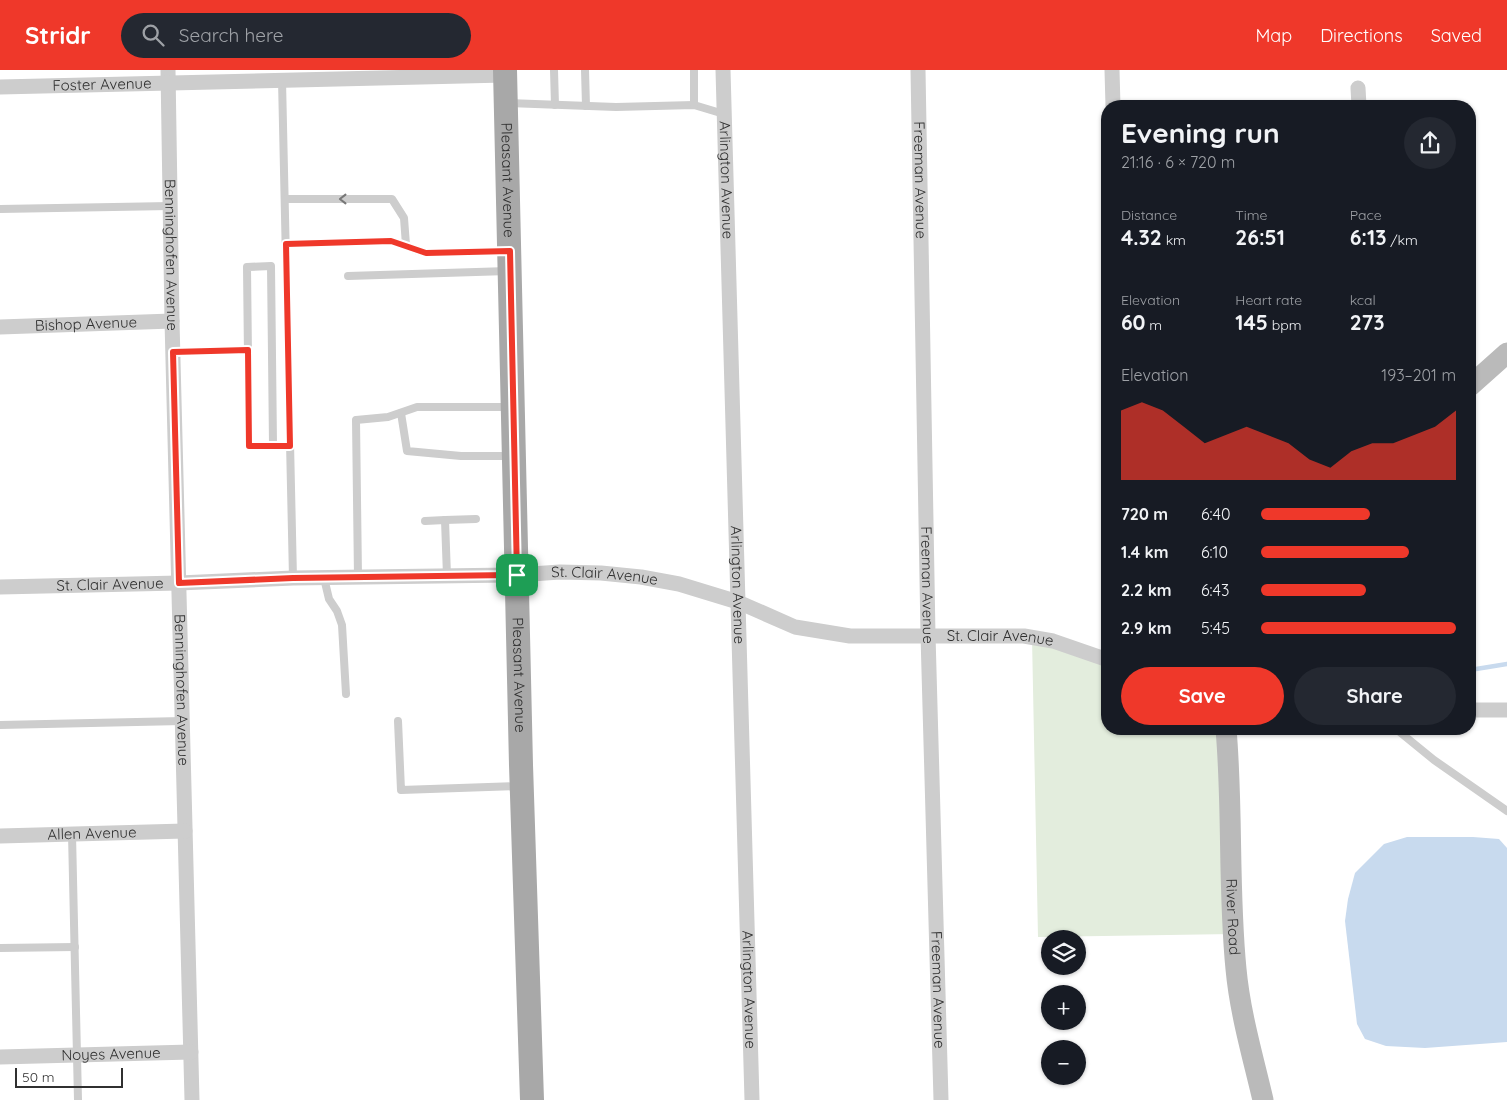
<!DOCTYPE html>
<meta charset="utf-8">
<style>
:root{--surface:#171b24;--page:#242831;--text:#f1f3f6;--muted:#9ea1a6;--accent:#ef382a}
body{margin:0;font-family:Quicksand,sans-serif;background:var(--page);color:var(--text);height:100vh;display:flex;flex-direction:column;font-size:19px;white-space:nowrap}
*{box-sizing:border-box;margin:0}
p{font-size:16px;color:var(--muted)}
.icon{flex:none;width:28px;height:28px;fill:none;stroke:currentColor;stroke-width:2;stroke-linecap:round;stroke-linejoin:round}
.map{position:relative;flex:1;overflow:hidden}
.panel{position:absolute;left:1101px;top:30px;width:375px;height:635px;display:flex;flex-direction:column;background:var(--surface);border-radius:20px;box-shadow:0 1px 4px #0004}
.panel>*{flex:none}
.tools{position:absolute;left:1041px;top:860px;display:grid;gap:10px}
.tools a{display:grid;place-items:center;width:45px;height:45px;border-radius:50%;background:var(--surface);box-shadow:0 1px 4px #0004;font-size:25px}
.scale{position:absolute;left:15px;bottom:12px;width:108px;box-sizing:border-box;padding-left:5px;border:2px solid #303030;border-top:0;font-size:14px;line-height:18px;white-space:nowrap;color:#303030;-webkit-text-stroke:4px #fff;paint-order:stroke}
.pin{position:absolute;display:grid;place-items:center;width:42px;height:42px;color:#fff;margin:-21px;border-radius:10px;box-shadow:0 2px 8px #0006}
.round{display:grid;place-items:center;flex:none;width:52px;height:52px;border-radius:26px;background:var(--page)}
.headline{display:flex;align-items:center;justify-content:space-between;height:85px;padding:0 20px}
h1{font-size:28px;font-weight:700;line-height:38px}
.metrics{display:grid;grid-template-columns:repeat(3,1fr);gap:8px;height:85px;padding:5px 20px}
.metrics div{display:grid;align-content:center}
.metrics b{font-size:21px;font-weight:700}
.metrics small{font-size:14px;font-weight:400}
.metrics p{font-size:14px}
.chart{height:140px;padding:10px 20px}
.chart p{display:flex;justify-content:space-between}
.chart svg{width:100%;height:90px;margin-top:5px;fill:var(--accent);opacity:.7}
.cta{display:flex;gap:10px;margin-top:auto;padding:10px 20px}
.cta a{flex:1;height:58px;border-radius:30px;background:var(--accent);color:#fff;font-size:20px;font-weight:700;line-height:58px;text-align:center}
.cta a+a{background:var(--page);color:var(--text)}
ul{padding:0 20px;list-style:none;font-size:16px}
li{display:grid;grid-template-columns:80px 60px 1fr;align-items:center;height:38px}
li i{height:12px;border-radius:6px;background:var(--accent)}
header{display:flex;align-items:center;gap:30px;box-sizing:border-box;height:70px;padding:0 25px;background:var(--accent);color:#fff}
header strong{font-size:24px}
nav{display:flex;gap:28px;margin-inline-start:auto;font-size:18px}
.search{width:350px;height:45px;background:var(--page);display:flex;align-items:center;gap:12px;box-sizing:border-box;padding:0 18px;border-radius:28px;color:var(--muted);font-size:19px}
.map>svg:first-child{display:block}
.green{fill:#e3eddd}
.water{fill:#c8daee}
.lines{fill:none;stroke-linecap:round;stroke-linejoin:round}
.stream{stroke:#c8daee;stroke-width:4.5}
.lane{stroke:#cdcdcd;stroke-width:8}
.street{stroke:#cdcdcd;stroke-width:15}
.secondary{stroke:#bababa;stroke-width:21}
.primary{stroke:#a8a8a8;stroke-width:24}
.oneway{stroke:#777}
.route-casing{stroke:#fff;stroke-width:10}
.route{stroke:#ef382a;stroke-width:6}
.labels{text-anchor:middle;stroke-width:5;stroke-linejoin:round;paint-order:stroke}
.street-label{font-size:15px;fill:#303030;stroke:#fff}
</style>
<header>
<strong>Stridr</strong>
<div class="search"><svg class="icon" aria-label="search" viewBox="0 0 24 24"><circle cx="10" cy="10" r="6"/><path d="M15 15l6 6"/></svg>Search here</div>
<nav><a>Map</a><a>Directions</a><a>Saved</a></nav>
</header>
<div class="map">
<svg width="1507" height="1030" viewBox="0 0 1507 1030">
<rect width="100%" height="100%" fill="#fff"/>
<!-- green -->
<path class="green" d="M 1032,568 L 1107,590 L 1108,659 L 1226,659 L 1233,864 L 1038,867 Z"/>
<!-- water -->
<path class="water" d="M 1407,767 L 1473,767 L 1499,769 L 1507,778 L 1507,972 L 1425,978 L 1386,976 L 1365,969 L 1357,954 L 1345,851 L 1348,829 L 1355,803 L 1384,774 Z"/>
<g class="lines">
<!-- stream -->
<path class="stream" d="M 1470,600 L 1507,594"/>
<!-- lane -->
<g class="lane">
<path d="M 554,0 L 555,35"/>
<path d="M 585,0 L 586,36"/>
<path d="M 282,10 L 293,508"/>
<path d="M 508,33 L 616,37 L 694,35 L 724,44"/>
<path d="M 694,35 L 694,0"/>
<path d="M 285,129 L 392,129 L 404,148 L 406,175 L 415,180 L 425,183 L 507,181"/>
<path d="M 0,139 L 170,136"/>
<path d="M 286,174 L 391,171 L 406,175"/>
<path d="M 271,196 L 273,375 L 249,376 L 247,197 Z"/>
<path d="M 348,206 L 508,201"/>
<path d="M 173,282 L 248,280"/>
<path d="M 401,343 L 407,381 L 461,386 L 511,386"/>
<path d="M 445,450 L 476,449"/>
<path d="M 425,451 L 445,450 L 447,506"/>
<path d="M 358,507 L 356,350 L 388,347 L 417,337 L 510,337"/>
<path d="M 324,508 L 329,529 L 337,541 L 342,555 L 346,624"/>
<path d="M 398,651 L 401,720 L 520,716"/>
<path d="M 0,655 L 182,651"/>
<path d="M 1396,659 L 1434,690 L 1507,741"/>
<path d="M 72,764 L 78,1030"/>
<path d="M 0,878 L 75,877"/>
</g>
<!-- street -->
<g class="street">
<path id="s1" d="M 168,0 L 172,251 L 192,1030"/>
<path id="s2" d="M 723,0 L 752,1030"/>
<path id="s3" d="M 918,0 L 928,565 L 941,1030"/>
<path d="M 1112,0 L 1113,36"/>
<path id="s4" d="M 0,17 L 505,5"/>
<path d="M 1358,18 L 1359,36"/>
<path id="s5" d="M 0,257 L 172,251"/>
<path id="s6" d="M 0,517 L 179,513 L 293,508 L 517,505 L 560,502 L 601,503 L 641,507 L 679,514 L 738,532 L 795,557 L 850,566 L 1024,566 L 1053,571 L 1108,590"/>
<path d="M 1470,640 L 1507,640"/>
<path id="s7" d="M 0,766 L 185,761"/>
<path id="s8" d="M 0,987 L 191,982"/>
</g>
<!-- secondary -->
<g class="secondary">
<path d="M 1470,316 L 1507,283"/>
<path id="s9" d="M 1226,659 C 1233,739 1228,819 1236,899 C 1240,943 1253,987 1263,1030"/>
</g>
<!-- primary -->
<path class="primary" id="s10" d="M 505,0 L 521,695 L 532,1030"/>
</g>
<!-- one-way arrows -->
<defs><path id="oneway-chevron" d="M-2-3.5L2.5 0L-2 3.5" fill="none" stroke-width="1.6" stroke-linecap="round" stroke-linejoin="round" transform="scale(1.25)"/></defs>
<use class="oneway" href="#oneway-chevron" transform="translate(343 129) rotate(-180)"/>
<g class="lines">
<defs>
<path id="route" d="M 391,171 L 426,183 L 510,181 L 517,505 L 293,508 L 179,513 L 173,282 L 248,280 L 249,376 L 290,376 L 286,174 Z"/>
</defs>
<!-- route casing -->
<use href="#route" class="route-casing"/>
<!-- route -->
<use href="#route" class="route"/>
</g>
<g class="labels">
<!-- street labels -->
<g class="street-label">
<text dy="5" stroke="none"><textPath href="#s4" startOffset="102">Foster Avenue</textPath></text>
<text dy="5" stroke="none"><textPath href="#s10" startOffset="110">Pleasant Avenue</textPath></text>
<text dy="5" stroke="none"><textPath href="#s2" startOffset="110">Arlington Avenue</textPath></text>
<text dy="5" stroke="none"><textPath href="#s3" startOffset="110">Freeman Avenue</textPath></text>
<text dy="5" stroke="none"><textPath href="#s1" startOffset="185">Benninghofen Avenue</textPath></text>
<text dy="5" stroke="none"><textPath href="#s5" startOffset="86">Bishop Avenue</textPath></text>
<text dy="5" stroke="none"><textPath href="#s6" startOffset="605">St. Clair Avenue</textPath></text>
<text dy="5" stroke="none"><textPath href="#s6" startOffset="110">St. Clair Avenue</textPath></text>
<text dy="5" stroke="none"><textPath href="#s2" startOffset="515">Arlington Avenue</textPath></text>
<text dy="5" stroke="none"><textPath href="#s3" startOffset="515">Freeman Avenue</textPath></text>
<text dy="5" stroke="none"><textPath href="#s6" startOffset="1010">St. Clair Avenue</textPath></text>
<text dy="5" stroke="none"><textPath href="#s10" startOffset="605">Pleasant Avenue</textPath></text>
<text dy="5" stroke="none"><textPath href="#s1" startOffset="620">Benninghofen Avenue</textPath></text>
<text dy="5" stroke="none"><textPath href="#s7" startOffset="92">Allen Avenue</textPath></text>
<text dy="5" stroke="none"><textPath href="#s9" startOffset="188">River Road</textPath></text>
<text dy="5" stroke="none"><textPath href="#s2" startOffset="920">Arlington Avenue</textPath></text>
<text dy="5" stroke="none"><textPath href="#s3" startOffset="920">Freeman Avenue</textPath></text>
<text dy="5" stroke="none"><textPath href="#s8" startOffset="111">Noyes Avenue</textPath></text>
</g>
</g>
</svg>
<div class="tools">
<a><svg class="icon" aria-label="layers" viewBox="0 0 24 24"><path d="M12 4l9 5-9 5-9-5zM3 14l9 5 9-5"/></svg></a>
<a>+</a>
<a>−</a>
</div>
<div class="scale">50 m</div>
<div class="pin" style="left:517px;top:505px;background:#1e9e55"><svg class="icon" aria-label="arrive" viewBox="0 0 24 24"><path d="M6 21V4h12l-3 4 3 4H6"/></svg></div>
<section class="panel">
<div class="headline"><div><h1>Evening run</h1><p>21:16 · 6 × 720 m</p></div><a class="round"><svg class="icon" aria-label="share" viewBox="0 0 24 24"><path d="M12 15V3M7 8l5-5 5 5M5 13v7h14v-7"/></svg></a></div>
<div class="metrics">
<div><p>Distance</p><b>4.32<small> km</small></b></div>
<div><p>Time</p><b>26:51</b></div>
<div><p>Pace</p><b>6:13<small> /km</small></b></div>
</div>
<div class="metrics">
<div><p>Elevation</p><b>60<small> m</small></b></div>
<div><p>Heart rate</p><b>145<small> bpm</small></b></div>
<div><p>kcal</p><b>273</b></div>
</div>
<div class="chart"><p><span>Elevation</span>193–201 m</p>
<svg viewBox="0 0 160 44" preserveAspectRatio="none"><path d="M0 44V10L10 6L20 10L30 18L40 26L50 22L60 18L70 22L80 26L90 34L100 38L110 30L120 26L130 26L140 22L150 18L160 10V44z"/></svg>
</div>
<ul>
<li><b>720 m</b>6:40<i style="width:56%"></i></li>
<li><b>1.4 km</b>6:10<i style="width:76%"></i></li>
<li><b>2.2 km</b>6:43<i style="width:54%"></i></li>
<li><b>2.9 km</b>5:45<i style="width:100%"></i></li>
</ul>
<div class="cta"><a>Save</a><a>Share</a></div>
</section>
</div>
